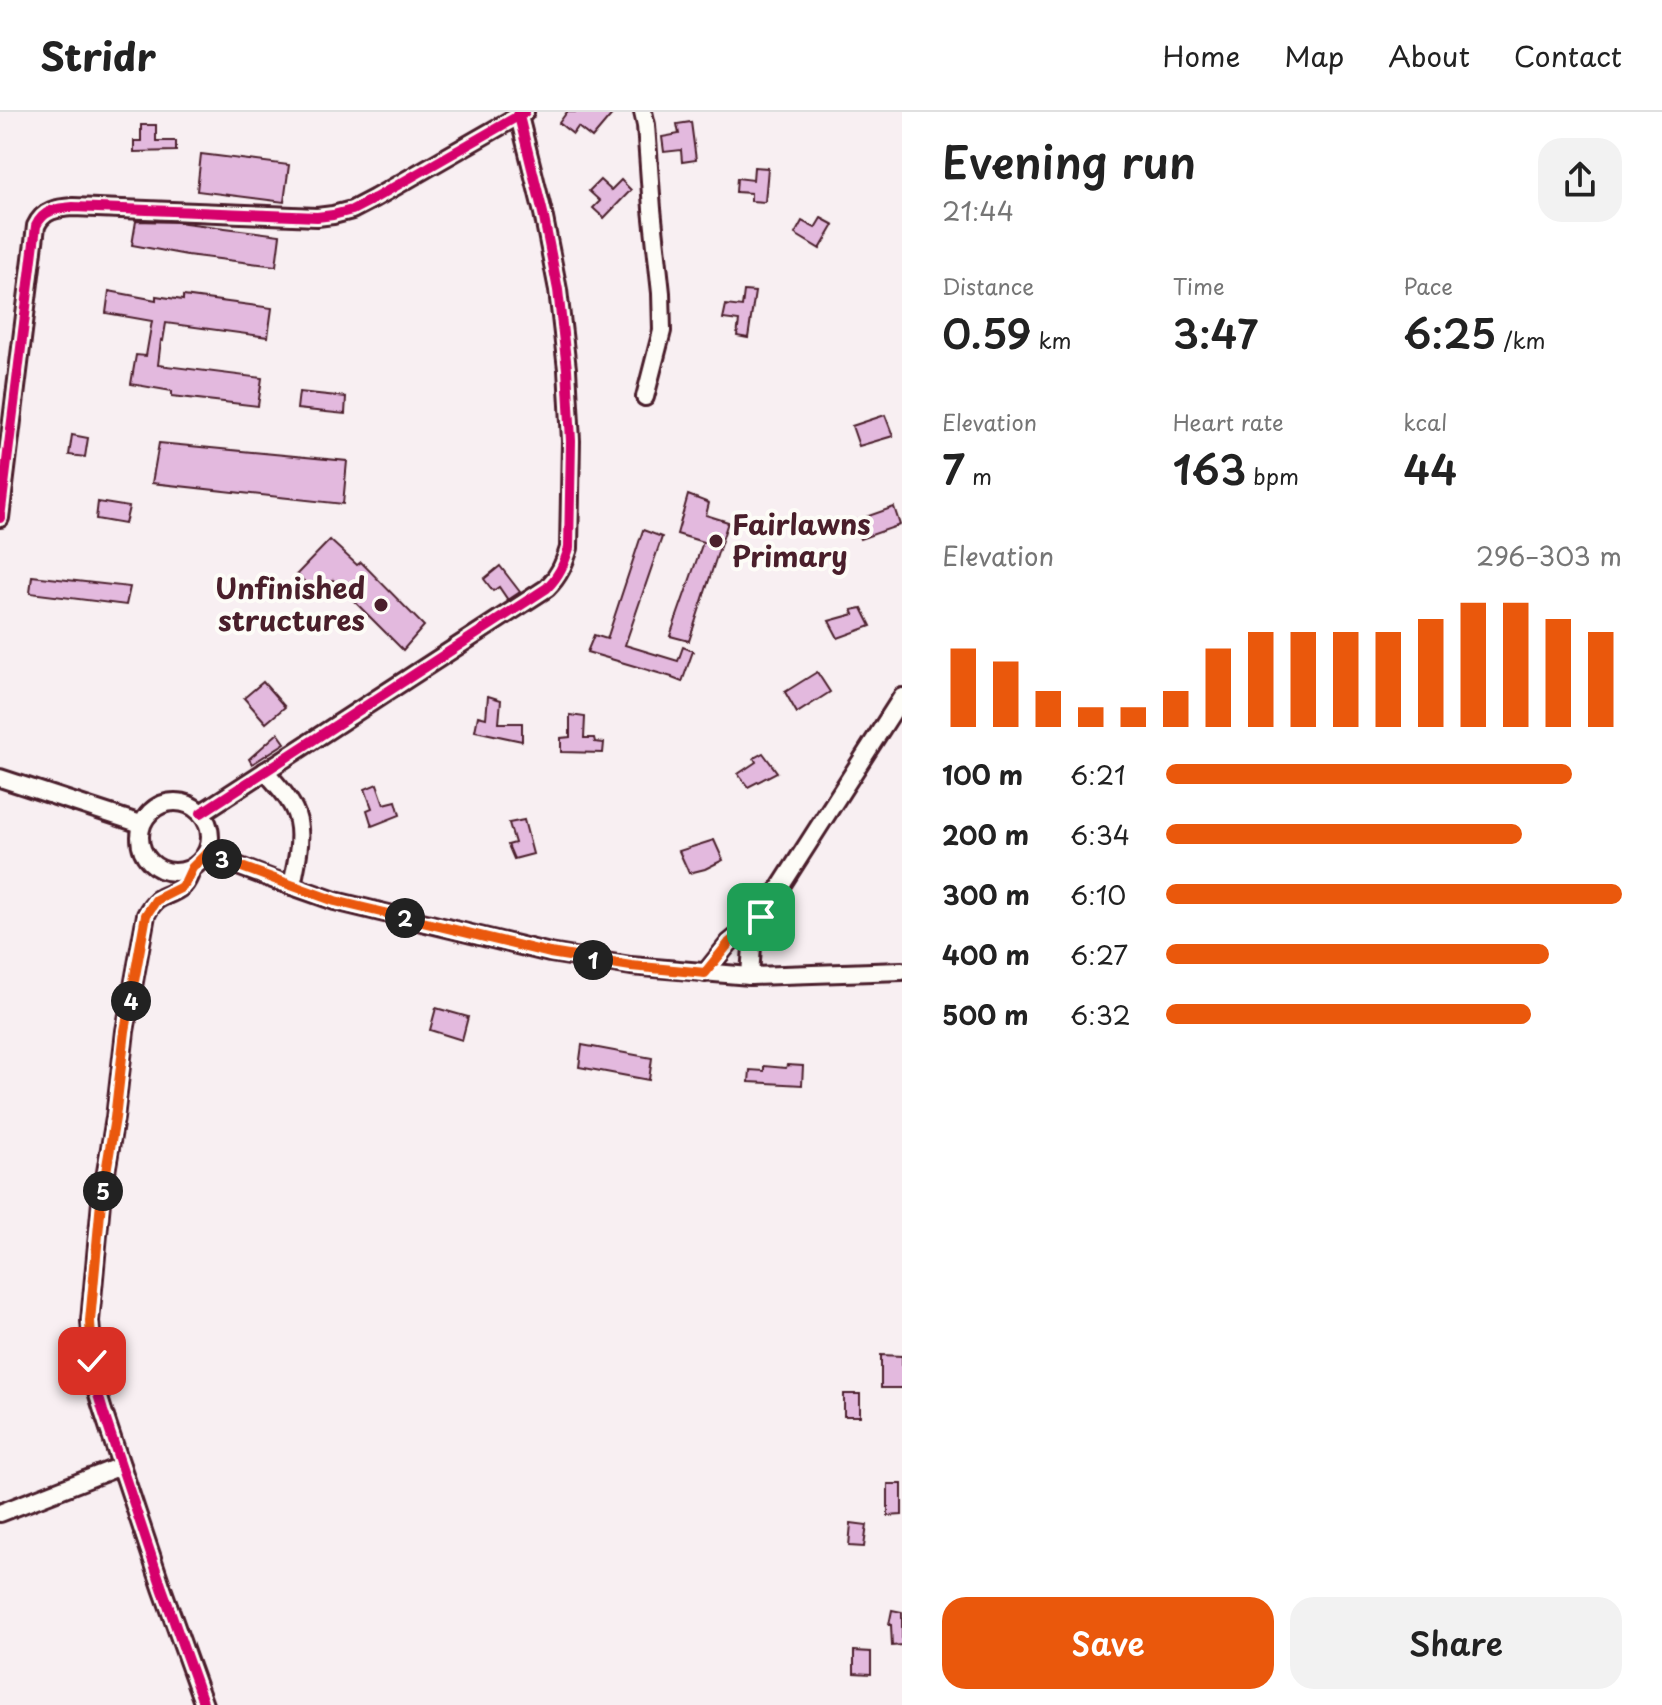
<!DOCTYPE html>
<meta charset="utf-8">
<style>
:root{--surface:#fff;--page:#f2f2f2;--text:#222;--muted:#767676;--line:#e0e0e0;--accent:#ea580c}
body{margin:0;font-family:"Playpen Sans",sans-serif;background:var(--page);color:var(--text);height:100vh;display:flex;flex-direction:column;font-size:30px;white-space:nowrap}
*{box-sizing:border-box;margin:0}
p{font-size:26px;color:var(--muted)}
.icon{flex:none;width:44px;height:44px;fill:none;stroke:currentColor;stroke-width:2;stroke-linecap:round;stroke-linejoin:round}
.map{position:relative;flex:1;overflow:hidden}
.panel{display:flex;flex-direction:column;background:var(--surface);width:760px}
.panel>*{flex:none}
.pin{position:absolute;display:grid;place-items:center;width:68px;height:68px;color:#fff;margin:-34px;border-radius:16px;box-shadow:0 4px 12px #0006}
.km{position:absolute;width:40px;height:40px;margin:-20px;border-radius:50%;background:#222;color:#fff;font-size:22px;line-height:40px;text-align:center}
.round{display:grid;place-items:center;flex:none;width:84px;height:84px;border-radius:24px;background:var(--page)}
.head{display:flex;align-items:center;justify-content:space-between;height:136px;padding:0 40px}
h1{font-size:44px;font-weight:600;line-height:60px}
.metrics{display:grid;grid-template-columns:repeat(3,1fr);gap:12px;height:136px;padding:8px 40px}
.metrics div{display:grid;align-content:center}
.metrics b{font-size:40px;font-weight:600}
.metrics small{font-size:22px;font-weight:400}
.metrics p{font-size:22px}
.chart{height:224px;padding:16px 40px}
.chart p{display:flex;justify-content:space-between}
.chart svg{width:100%;height:144px;margin-top:8px;stroke:var(--accent);stroke-width:6}
.primary-button{display:flex;gap:16px;margin-top:auto;padding:16px 40px}
.primary-button a{flex:1;height:92px;border-radius:24px;background:var(--accent);color:#fff;font-size:32px;font-weight:600;line-height:92px;text-align:center}
.primary-button a+a{background:var(--page);color:var(--text)}
ul{padding:0 40px;list-style:none;font-size:26px}
li{display:grid;grid-template-columns:128px 96px 1fr;align-items:center;height:60px}
li i{height:20px;border-radius:10px;background:var(--accent)}
header{display:flex;align-items:center;gap:48px;box-sizing:border-box;height:112px;padding:0 40px;background:var(--surface);border-bottom:2px solid var(--line)}
header strong{font-size:38px}
nav{display:flex;gap:44px;margin-inline-start:auto;font-size:28px}
main{display:flex;flex:1;min-height:0}
.map>svg:first-child{display:block}
.building{fill:#e3b9de;stroke:#4a1f2b;stroke-width:2}
.lines{fill:none;stroke-linecap:round;stroke-linejoin:round}
.minor-casing{stroke:#4a1f2b;stroke-width:22}
.minor{stroke:#fdfcf7;stroke-width:16}
.cycleway-casing{stroke:#fdfcf7;stroke-width:15}
.cycleway{stroke:#d6006c;stroke-width:10}
.route-casing{stroke:#fff;stroke-width:16}
.route{stroke:#ea580c;stroke-width:10}
.poi-dot{fill:#4a1f2b;stroke:#fdfcf7;stroke-width:3}
.labels{text-anchor:middle;stroke-width:8;stroke-linejoin:round;paint-order:stroke}
.poi-label{font-size:28px;font-weight:bold;fill:#4a1f2b;stroke:#fdfcf7;text-anchor:start}
</style>
<header>
<strong>Stridr</strong>
<nav><a>Home</a><a>Map</a><a>About</a><a>Contact</a></nav>
</header>
<main>
<div class="map">
<svg width="902" height="1593" viewBox="0 0 902 1593">
<rect width="100%" height="100%" fill="#f8eff2"/>
<filter id="ink" filterUnits="userSpaceOnUse"><feTurbulence type="fractalNoise" baseFrequency=".0125" numOctaves="2"/><feDisplacementMap in="SourceGraphic" scale="16" xChannelSelector="R" yChannelSelector="G"/><feConvolveMatrix kernelMatrix="1 2 1 2 8 2 1 2 1" color-interpolation-filters="sRGB"/></filter>
<g filter="url(#ink)">
<!-- building -->
<g class="building">
<path d="M 567,0 L 614,0 L 592,26 L 578,15 L 573,22 L 559,11 Z"/>
<path d="M 691,10 L 696,48 L 682,50 L 681,38 L 664,40 L 662,25 L 679,22 L 677,12 Z"/>
<path d="M 141,13 L 156,13 L 156,29 L 176,29 L 176,39 L 134,40 L 134,29 L 141,29 Z"/>
<path d="M 201,42 L 289,53 L 284,90 L 197,79 Z"/>
<path d="M 754,55 L 768,56 L 765,90 L 751,89 L 751,81 L 736,80 L 737,66 L 753,68 Z"/>
<path d="M 600,68 L 611,78 L 621,68 L 631,78 L 604,106 L 593,96 L 600,89 L 589,79 Z"/>
<path d="M 821,106 L 834,113 L 820,137 L 795,122 L 802,109 L 815,116 Z"/>
<path d="M 136,109 L 177,110 L 280,123 L 276,154 L 187,143 L 132,133 Z"/>
<path d="M 109,179 L 156,188 L 156,184 L 183,188 L 183,184 L 272,196 L 268,225 L 166,211 L 163,229 L 161,228 L 158,253 L 262,266 L 258,294 L 172,284 L 172,279 L 131,272 L 136,243 L 146,244 L 152,209 L 106,201 Z"/>
<path d="M 744,179 L 755,180 L 748,226 L 737,224 L 739,209 L 723,207 L 726,193 L 742,195 Z"/>
<path d="M 299,280 L 346,285 L 345,302 L 297,297 Z"/>
<path d="M 885,303 L 893,324 L 859,334 L 852,314 Z"/>
<path d="M 72,323 L 88,326 L 85,345 L 69,343 Z"/>
<path d="M 159,331 L 347,349 L 343,392 L 152,371 Z"/>
<path d="M 688,383 L 709,391 L 706,403 L 728,410 L 689,529 L 670,524 L 703,430 L 677,422 Z"/>
<path d="M 98,390 L 129,395 L 125,412 L 96,407 Z"/>
<path d="M 894,395 L 900,413 L 860,427 L 854,409 Z"/>
<path d="M 643,418 L 662,425 L 625,533 L 678,549 L 683,535 L 693,539 L 682,570 L 672,566 L 672,565 L 587,540 L 594,523 L 607,527 Z"/>
<path d="M 330,428 L 357,453 L 361,450 L 424,514 L 403,538 L 333,468 L 318,484 L 297,462 Z"/>
<path d="M 500,454 L 520,480 L 508,488 L 499,475 L 493,479 L 484,467 Z"/>
<path d="M 32,464 L 130,475 L 126,493 L 30,481 Z"/>
<path d="M 862,496 L 871,514 L 838,526 L 829,509 L 854,502 L 852,498 Z"/>
<path d="M 817,560 L 830,580 L 797,601 L 785,580 Z"/>
<path d="M 263,570 L 285,595 L 266,611 L 244,586 Z"/>
<path d="M 488,584 L 501,588 L 499,611 L 522,611 L 522,629 L 475,619 L 478,604 L 486,606 Z"/>
<path d="M 570,603 L 585,605 L 584,626 L 594,626 L 595,630 L 604,631 L 603,641 L 561,640 L 561,626 L 570,625 Z"/>
<path d="M 278,621 L 285,631 L 252,652 L 249,647 Z"/>
<path d="M 763,641 L 777,660 L 748,675 L 738,662 L 756,650 L 754,646 Z"/>
<path d="M 377,672 L 384,692 L 396,689 L 400,703 L 372,714 L 367,698 L 372,696 L 365,677 Z"/>
<path d="M 524,708 L 533,742 L 514,747 L 508,733 L 515,731 L 509,711 Z"/>
<path d="M 714,728 L 723,748 L 705,757 L 689,761 L 679,739 Z"/>
<path d="M 436,896 L 468,905 L 462,928 L 430,918 Z"/>
<path d="M 582,933 L 652,946 L 649,968 L 579,955 Z"/>
<path d="M 787,953 L 803,954 L 802,973 L 749,970 L 750,958 L 764,959 L 764,954 L 786,956 Z"/>
<path d="M 881,1243 L 902,1244 L 902,1276 L 881,1276 Z"/>
<rect x="844" y="1282" width="16" height="22"/>
<path d="M 888,1372 L 902,1372 L 902,1403 L 888,1404 Z"/>
<path d="M 851,1411 L 867,1413 L 864,1435 L 849,1434 Z"/>
<path d="M 892,1498 L 902,1500 L 902,1533 L 892,1534 L 891,1513 L 889,1513 Z"/>
<path d="M 854,1539 L 871,1540 L 871,1562 L 854,1561 Z"/>
</g>
<g class="lines">
<defs>
<g id="minor">
<path d="M 643,0 L 646,13 L 652,97 L 661,181 L 662,219 L 645,285"/>
<path d="M 0,406 L 36,114 C 43,98 57,96 73,95 L 317,105 L 333,103 L 352,98 L 375,86 L 525,0"/>
<path d="M 265,659 C 276,672 290,686 296,702 C 304,725 296,751 292,774"/>
<path d="M 0,666 L 141,712"/>
<circle cx="175" cy="725" r="35"/>
<path d="M 201,701 L 547,476 C 559,464 564,452 569,436 L 571,329 L 567,257 L 558,178 L 543,101 L 518,0"/>
<path d="M 206,742 L 275,768 L 335,789 L 550,841 L 631,854 L 750,864 L 902,859"/>
<path d="M 192,756 C 190,762 188,769 183,774 C 168,787 158,779 146,803 L 125,919 L 115,1006 L 101,1090 L 90,1209 L 95,1273 L 103,1299 L 162,1476 L 204,1593"/>
<path d="M 761,805 L 902,585"/>
<path d="M 705,861 L 729,831 L 761,805 L 752,834 L 750,864"/>
<path d="M 0,1401 L 121,1354"/>
</g>
</defs>
<!-- minor casing -->
<use href="#minor" class="minor-casing"/>
<!-- minor -->
<use href="#minor" class="minor"/>
<defs>
<g id="cycleway">
<path d="M 0,406 L 36,114 C 43,98 57,96 73,95 L 317,105 L 333,103 L 352,98 L 375,86 L 525,0"/>
<path d="M 201,701 L 547,476 C 559,464 564,452 569,436 L 571,329 L 567,257 L 558,178 L 543,101 L 518,0"/>
<path d="M 192,756 C 190,762 188,769 183,774 C 168,787 158,779 146,803 L 125,919 L 115,1006 L 101,1090 L 90,1209 L 95,1273 L 103,1299 L 162,1476 L 204,1593"/>
</g>
</defs>
<!-- cycleway casing -->
<use href="#cycleway" class="cycleway-casing"/>
<!-- cycleway -->
<use href="#cycleway" class="cycleway"/>
</g>
</g>
<g class="lines" filter="url(#ink)">
<defs>
<path id="route" d="M 92,1249 L 90,1209 L 101,1090 L 115,1006 L 125,919 L 146,803 L 156,788 L 180,776 L 185,771 L 192,756 L 206,742 L 335,789 L 439,814 L 550,841 L 631,854 L 705,861 L 729,831 L 761,805"/>
</defs>
<!-- route casing -->
<use href="#route" class="route-casing"/>
<!-- route -->
<use href="#route" class="route"/>
</g>
<!-- markers -->
<g class="poi-dot">
<circle cx="716" cy="429" r="8"/>
<circle cx="381" cy="493" r="8"/>
</g>
<g class="labels">
<!-- poi labels -->
<g class="poi-label">
<text x="732" y="423">Fairlawns<tspan x="732" dy="32">Primary</tspan></text>
<text x="365" y="487" text-anchor="end">Unfinished<tspan x="365" dy="32">structures</tspan></text>
</g>
</g>
</svg>
<div class="pin" style="left:761px;top:805px;background:#1e9e55"><svg class="icon" aria-label="arrive" viewBox="0 0 24 24"><path d="M6 21V4h12l-3 4 3 4H6"/></svg></div>
<div class="pin" style="left:92px;top:1249px;background:#d93025"><svg class="icon" aria-label="check" viewBox="0 0 24 24"><path d="M5 12l5 5 9-10"/></svg></div>
<b class="km" style="left:593px;top:848px">1</b>
<b class="km" style="left:405px;top:806px">2</b>
<b class="km" style="left:222px;top:747px">3</b>
<b class="km" style="left:131px;top:889px">4</b>
<b class="km" style="left:103px;top:1079px">5</b>
</div>
<section class="panel">
<div class="head"><div><h1>Evening run</h1><p>21:44</p></div><a class="round"><svg class="icon" aria-label="share" viewBox="0 0 24 24"><path d="M12 15V3M7 8l5-5 5 5M5 13v7h14v-7"/></svg></a></div>
<div class="metrics">
<div><p>Distance</p><b>0.59<small> km</small></b></div>
<div><p>Time</p><b>3:47</b></div>
<div><p>Pace</p><b>6:25<small> /km</small></b></div>
</div>
<div class="metrics">
<div><p>Elevation</p><b>7<small> m</small></b></div>
<div><p>Heart rate</p><b>163<small> bpm</small></b></div>
<div><p>kcal</p><b>44</b></div>
</div>
<div class="chart"><p><span>Elevation</span>296–303 m</p>
<svg viewBox="0 0 160 44" preserveAspectRatio="none"><path d="M5 44V20M15 44V24M25 44V33M35 44V38M45 44V38M55 44V33M65 44V20M75 44V15M85 44V15M95 44V15M105 44V15M115 44V11M125 44V6M135 44V6M145 44V11M155 44V15"/></svg>
</div>
<ul>
<li><b>100 m</b>6:21<i style="width:89%"></i></li>
<li><b>200 m</b>6:34<i style="width:78%"></i></li>
<li><b>300 m</b>6:10<i style="width:100%"></i></li>
<li><b>400 m</b>6:27<i style="width:84%"></i></li>
<li><b>500 m</b>6:32<i style="width:80%"></i></li>
</ul>
<div class="primary-button"><a>Save</a><a>Share</a></div>
</section>
</main>
